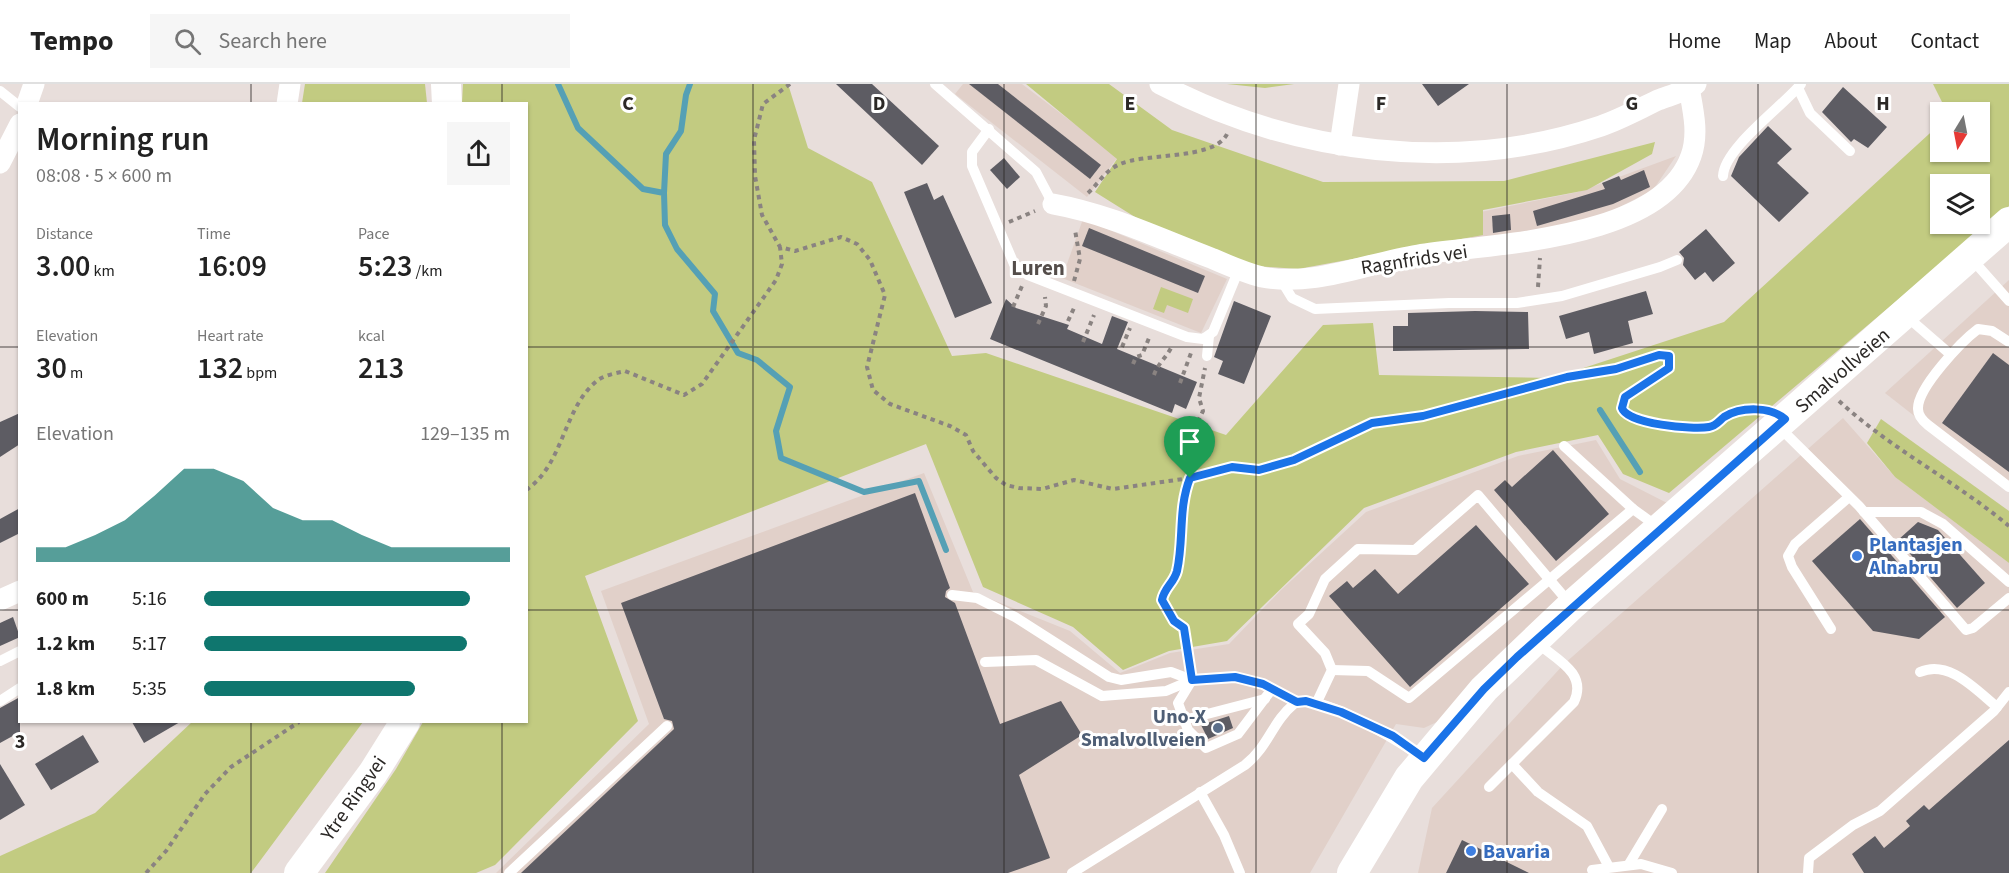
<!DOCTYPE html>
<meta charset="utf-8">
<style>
:root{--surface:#fff;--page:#f6f6f6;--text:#222;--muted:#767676;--line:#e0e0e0;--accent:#0f766e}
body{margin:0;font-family:"Source Sans 3",sans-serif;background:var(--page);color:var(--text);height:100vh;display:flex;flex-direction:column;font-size:22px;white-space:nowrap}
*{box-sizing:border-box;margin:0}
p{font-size:20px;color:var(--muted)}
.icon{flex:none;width:33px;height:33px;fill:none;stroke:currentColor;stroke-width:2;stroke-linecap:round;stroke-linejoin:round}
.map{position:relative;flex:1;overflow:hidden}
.side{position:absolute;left:18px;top:18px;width:510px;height:621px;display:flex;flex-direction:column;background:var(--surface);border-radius:0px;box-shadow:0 2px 4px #0004}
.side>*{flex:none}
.needle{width:39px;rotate:190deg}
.buttons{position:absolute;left:1930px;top:18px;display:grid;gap:12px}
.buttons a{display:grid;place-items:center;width:60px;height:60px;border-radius:0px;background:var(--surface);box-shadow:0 2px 4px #0004;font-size:30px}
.pin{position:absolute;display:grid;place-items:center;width:51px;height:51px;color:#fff;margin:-62px -26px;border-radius:50% 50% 50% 0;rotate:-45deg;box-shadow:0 0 6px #0007}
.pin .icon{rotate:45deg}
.round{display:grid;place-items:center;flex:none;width:63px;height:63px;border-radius:0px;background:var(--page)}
.head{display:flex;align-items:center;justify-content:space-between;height:102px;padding:0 18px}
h1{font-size:33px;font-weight:600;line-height:45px}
.metrics{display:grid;grid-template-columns:repeat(3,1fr);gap:9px;height:102px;padding:6px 18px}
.metrics div{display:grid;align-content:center}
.metrics b{font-size:30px;font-weight:600}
.metrics small{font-size:16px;font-weight:400}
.metrics p{font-size:16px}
.chart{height:168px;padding:12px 18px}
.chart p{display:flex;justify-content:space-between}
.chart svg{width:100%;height:108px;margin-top:6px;fill:var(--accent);opacity:.7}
ul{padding:0 18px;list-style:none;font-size:20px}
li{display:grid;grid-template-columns:96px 72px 1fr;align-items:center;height:45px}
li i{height:15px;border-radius:8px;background:var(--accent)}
header{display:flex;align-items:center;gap:36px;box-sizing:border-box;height:84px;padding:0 30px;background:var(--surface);border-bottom:2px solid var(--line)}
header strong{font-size:28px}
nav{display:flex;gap:33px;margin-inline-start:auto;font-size:21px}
.search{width:420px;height:54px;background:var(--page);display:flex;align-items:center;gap:15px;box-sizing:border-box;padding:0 21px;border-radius:0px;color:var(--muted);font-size:22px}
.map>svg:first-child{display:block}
.built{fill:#e1d0c9}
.green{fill:#c2cb81;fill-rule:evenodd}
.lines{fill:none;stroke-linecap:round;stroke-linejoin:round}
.stream{stroke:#55a0b5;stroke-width:6}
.building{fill:#5d5c63}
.path{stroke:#8a8381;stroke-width:4;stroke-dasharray:4.5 4.5;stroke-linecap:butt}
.lane{stroke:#fff;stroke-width:10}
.street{stroke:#fff;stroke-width:21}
.secondary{stroke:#fff;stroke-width:30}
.route-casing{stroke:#fff;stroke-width:12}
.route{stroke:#1a73e8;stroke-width:8}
.grid{fill:none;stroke:#2b2826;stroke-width:1.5;stroke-opacity:0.55}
.shop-dot{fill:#3f7fe0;stroke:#fff;stroke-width:2}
.service-dot{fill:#5c6f8a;stroke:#fff;stroke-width:2}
.labels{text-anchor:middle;stroke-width:6;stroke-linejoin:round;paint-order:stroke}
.street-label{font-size:20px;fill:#2b2826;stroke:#fff}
.shop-label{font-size:20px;font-weight:bold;fill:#366cbe;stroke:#fff;text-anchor:start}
.service-label{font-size:20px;font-weight:bold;fill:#4e5e75;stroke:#fff;text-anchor:end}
.neighbourhood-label{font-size:21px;font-weight:bold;fill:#544d4a;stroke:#fff}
.grid-label{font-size:20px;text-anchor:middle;font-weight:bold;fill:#2b2826;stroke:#fff;stroke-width:6;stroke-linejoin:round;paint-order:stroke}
</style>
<header>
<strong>Tempo</strong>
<div class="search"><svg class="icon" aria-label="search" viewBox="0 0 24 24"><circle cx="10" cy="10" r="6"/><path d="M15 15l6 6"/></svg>Search here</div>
<nav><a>Home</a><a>Map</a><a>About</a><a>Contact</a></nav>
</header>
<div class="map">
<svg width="2009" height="789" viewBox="0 0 2009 789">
<rect width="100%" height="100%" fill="#e8dedb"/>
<!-- built -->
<g class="built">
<path d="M 963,0 L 1022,0 L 1118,73 L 1087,113 L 955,10 Z"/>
<path d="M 1676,72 L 1653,106 L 1596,135 L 1473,161 L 1466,131 L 1578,108 Z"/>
<path d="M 1083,135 L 1227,195 L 1201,249 L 1062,194 Z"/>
<path d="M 2009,196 L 2009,406 L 1885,309 Z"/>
<path d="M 1843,334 L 1895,393 L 2009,479 L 2009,789 L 1418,789 L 1432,724 L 1564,580 Z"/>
<path d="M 1596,356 L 1620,395 L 1669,420 L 1439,637 L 1424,644 L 1396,640 L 1310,789 L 496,789 L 649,640 L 601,507 L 924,389 L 973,508 L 1070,547 L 1120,589 L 1170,569 L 1229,560 L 1281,506 L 1366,428 L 1518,372 Z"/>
</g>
<!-- green -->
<g class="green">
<path d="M 305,0 L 425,0 L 427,19 L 302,19 Z"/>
<path d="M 463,0 L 788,0 L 808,64 L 872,98 L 952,272 L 986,269 L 1226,351 L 1323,241 L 1373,239 L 1379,291 L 1553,294 L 1724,238 L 1941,39 L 1941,68 L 1980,68 L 1980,28 L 1947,28 L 1933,0 L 2009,0 L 2009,122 L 1669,409 L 1623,390 L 1598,351 L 1516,368 L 1364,424 L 1227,557 L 1169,567 L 1123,586 L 1073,543 L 983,503 L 926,360 L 585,492 L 638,637 L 495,781 L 476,789 L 325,789 L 396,685 L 423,638 L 526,638 L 526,20 L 462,19 ZM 1941,100 L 1980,100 L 1980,140 L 1941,140 Z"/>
<path d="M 1026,0 L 1109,0 L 1172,46 L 1323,98 L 1504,97 L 1655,58 L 1652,70 L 1587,106 L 1483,126 L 1483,151 L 1298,185 L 1256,182 L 1151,143 L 1095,108 L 1117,75 Z"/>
<path d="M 1227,0 L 1294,0 L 1265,4 Z"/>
<path d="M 1161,203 L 1193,215 L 1188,229 L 1167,221 L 1164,229 L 1153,225 Z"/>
<path d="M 1881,335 L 2009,427 L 2009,479 L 1895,393 L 1867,359 Z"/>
<path d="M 192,638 L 363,638 L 251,789 L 0,789 L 0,772 L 95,729 Z"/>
</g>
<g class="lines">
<!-- stream -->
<g class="stream">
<path d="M 558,0 L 578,44 L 643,105 L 664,109 L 665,141 L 677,165 L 715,210 L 713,227 L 738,269 L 757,276 L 790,303 L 776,347 L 781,374 L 864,408 L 919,397 L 946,466"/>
<path d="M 664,109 L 666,70 L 681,47 L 686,11 L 690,0"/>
<path d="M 1600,326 L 1640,388"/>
</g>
</g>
<!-- building -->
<g class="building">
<path d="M 836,0 L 872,0 L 939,62 L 922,81 Z"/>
<path d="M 969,0 L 998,0 L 1101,81 L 1090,95 Z"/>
<path d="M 1422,0 L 1469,0 L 1438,22 Z"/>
<path d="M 1843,3 L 1887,43 L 1868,64 L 1854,55 L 1851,58 L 1822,28 Z"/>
<path d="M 1768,42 L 1792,65 L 1777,79 L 1809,109 L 1779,138 L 1731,92 L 1739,73 Z"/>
<path d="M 1004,74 L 1020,93 L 1007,105 L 990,86 Z"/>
<path d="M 1644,86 L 1650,103 L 1613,120 L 1537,142 L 1533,127 L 1605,105 L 1602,99 L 1619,92 L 1621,96 Z"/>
<path d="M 927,99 L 934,116 L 943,111 L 992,219 L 955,234 L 904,108 Z"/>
<path d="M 1510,130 L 1511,146 L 1493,149 L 1492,132 Z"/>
<path d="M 1089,144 L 1205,192 L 1198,209 L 1082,162 Z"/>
<path d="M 1706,145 L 1735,179 L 1713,198 L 1705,188 L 1695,196 L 1683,181 L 1684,174 L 1679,168 Z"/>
<path d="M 1646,207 L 1653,230 L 1628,237 L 1633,259 L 1594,270 L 1589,248 L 1566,255 L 1559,232 Z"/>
<path d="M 1006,215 L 1016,224 L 1069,241 L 1067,245 L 1102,260 L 1112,232 L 1128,238 L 1117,265 L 1197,298 L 1186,325 L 1175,320 L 1172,329 L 990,255 Z"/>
<path d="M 1234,217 L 1271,232 L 1244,300 L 1218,290 L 1223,277 L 1214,273 Z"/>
<path d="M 1475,227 L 1528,228 L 1529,265 L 1393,267 L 1393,242 L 1408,242 L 1408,229 Z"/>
<path d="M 1993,269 L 2009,281 L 2009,388 L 1942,339 Z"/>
<path d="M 20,329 L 20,360 L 0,373 L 0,338 Z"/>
<path d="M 1553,366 L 1609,430 L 1556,477 L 1494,406 L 1505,396 L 1512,403 Z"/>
<path d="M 915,409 L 950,504 L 946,507 L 945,513 L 955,519 L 1000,640 L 1061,617 L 1082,651 L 1019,691 L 1050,774 L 1008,789 L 521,789 L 674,645 L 672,637 L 664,635 L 621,519 Z"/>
<path d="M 20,424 L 20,449 L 0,459 L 0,435 Z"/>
<path d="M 1860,435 L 1945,533 L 1919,555 L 1873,547 L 1812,477 Z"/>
<path d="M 1918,438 L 1938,446 L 1985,499 L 1957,524 L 1898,456 Z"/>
<path d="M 1476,441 L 1529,500 L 1410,603 L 1329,512 L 1347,497 L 1353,504 L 1375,485 L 1398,510 Z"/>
<path d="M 13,533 L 20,553 L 0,562 L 0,539 Z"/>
<path d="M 20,613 L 20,648 L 0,659 L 0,624 Z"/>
<path d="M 1229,632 L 1233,644 L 1208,655 L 1201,641 Z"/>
<path d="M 132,638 L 180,638 L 144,659 Z"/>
<path d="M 83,651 L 99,678 L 51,706 L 35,680 Z"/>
<path d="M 2009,656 L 2009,789 L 1864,789 L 1852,770 L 1875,752 L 1884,764 L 1910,742 L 1906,737 L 1924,721 L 1929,726 Z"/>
<path d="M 0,680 L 25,721 L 0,736 Z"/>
<path d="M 1462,756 L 1529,789 L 1446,789 Z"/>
</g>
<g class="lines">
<!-- path -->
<g class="path">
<path d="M 790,0 L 763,20 L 754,56 L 755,92 L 762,131 L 780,163 L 795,167 L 841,153 L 857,160 L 870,176 L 885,211 L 867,283 L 873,306 L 890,320 L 950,342 L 966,351 L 973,367 L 996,394 L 1006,401 L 1019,404 L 1042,405 L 1074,396 L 1113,405 L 1190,394 L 1232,383 L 1259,386 L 1294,376 L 1372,339 L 1423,332 L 1567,293 L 1616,285 L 1659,271 L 1669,272 L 1669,284 L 1625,313 L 1622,324 C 1628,341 1689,344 1707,344 L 1715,341 L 1726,332 L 1758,326"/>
<path d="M 1088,109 C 1098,100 1105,87 1118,81 C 1143,68 1214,77 1227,50"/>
<path d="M 1009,138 L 1035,127"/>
<path d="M 1074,197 L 1080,175 L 1075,146"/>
<path d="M 1538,203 L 1540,174"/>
<path d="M 1013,223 L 1022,202"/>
<path d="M 1068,237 L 1074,224"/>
<path d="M 1038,240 L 1046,222 L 1045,213"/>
<path d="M 1083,258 L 1094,231"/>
<path d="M 1122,263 L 1130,244"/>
<path d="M 1133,280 L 1136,273 L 1142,271 L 1149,254"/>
<path d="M 1154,291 C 1158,279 1167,273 1172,262"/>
<path d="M 1180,299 L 1191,269"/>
<path d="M 1839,317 C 1891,365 1955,397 2009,442"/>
<path d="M 526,406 C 564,381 563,323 598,296 C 605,291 617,289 625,287 L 684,311 L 702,300 L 776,196 L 782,180 L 780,163"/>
<path d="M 1190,582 L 1184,544 L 1174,538 L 1162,516 L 1176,490 L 1182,456 L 1181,431 L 1190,394 L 1186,377 L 1195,343 L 1203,327 L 1199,314 L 1205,284"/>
<path d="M 146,789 L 166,767 L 205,710 L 231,683 L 299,638"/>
</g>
<!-- lane -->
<g class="lane">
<path d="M 935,0 L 1036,88 L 1053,120"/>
<path d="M 1798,4 L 1810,29 L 1850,67"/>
<path d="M 0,7 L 20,23"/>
<path d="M 989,45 L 972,68 L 972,82 L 1014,180 L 1028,191 L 1187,253 L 1203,255 L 1213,248 L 1239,185"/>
<path d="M 1723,92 C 1724,64 1783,22 1801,0"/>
<path d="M 1970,173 L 2009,217"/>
<path d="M 1281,196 L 1292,214 L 1315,225 L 1449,219 L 1517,219 L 1562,212 L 1660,183 L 1677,176"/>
<path d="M 1905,231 L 1950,270"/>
<path d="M 2009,258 L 1992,247 L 1978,245 C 1962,257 1917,304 1918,325 C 1918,332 1923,337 1928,341 L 2009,403"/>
<path d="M 1207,272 L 1209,252"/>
<path d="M 1778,342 L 1859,422 L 1966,546 L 1973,544 L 2009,514"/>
<path d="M 1564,362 L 1633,425 L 1658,443"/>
<path d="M 1864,428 L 1921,428 L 1943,440 L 2009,498"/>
<path d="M 952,511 L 977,514 L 1015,533 L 1109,593 L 1121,596 L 1171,588 L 1192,596"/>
<path d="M 1831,545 L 1792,483 L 1788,472 L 1795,460 L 1849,413"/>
<path d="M 0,577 L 20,567"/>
<path d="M 985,578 L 1036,576 L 1102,612 L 1166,607 L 1192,596 L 1235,593 L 1263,600 L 1297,618"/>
<path d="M 1332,586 L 1368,587 L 1409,614 L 1633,425"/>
<path d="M 1920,588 C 1949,575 1976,606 1997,623"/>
<path d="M 1192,596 L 1178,619 L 1188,646 L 1206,664 L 1238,650 L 1272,605"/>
<path d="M 0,617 L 20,604"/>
<path d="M 1316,620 L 1332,586 L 1325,569 L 1298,540 L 1309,530 L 1325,495 L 1358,465 L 1415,466 L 1478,411 L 1571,521"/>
<path d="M 1184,636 L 1265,615"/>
<path d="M 1512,680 L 1538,708 L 1587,742 L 1609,783"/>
<path d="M 1489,703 L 1574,618 C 1588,588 1555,575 1535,557"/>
<path d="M 1200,708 L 1224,751 L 1240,789"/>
<path d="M 1629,780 L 1662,725"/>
<path d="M 1592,786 L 1641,780 L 1672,789"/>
<path d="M 509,789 L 667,642"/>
<path d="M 1072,789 L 1245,681 C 1269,662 1272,638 1294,620 C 1314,604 1405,661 1423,674"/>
<path d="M 1808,789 L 1809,774 L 1853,741 L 1880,727 L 1994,627 L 2009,608"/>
</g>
<!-- street -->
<g class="street">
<path d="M 1160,0 C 1294,70 1456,91 1601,42 C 1621,35 1639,25 1658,16 C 1671,11 1684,8 1696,0"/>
<path d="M 27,20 L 34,0"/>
<path d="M 287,20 L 290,0"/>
<path d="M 1340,61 L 1349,0"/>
<path d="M 0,79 L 20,40"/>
<path d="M 1053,120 C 1109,130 1158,154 1211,174 C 1227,181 1245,189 1262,193 C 1314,203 1367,179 1418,171 C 1492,159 1661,157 1691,72 C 1699,50 1693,26 1689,4"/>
<path d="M 0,516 L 20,507"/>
</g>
<!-- secondary -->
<g class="secondary">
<path d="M 446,0 L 447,20"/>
<path d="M 299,789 L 373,689 L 405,638"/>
<path d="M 1352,789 L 1409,694 L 1484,605 L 1572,521 L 2009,138"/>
</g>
</g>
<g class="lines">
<defs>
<path id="route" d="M 1659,271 L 1669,272 L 1669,284 L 1625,313 L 1622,324 C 1627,340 1693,346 1709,343 C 1716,342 1719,337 1724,333 C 1742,322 1771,323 1785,335 L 1517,573 L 1484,605 L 1424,674 L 1393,652 L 1341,628 L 1306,617 L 1297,618 L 1263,600 L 1235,593 L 1192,596 L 1184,544 L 1174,537 L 1162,516 C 1164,504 1174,499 1177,487 C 1184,456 1178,424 1190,394 L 1232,383 L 1259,386 L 1294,376 L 1372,339 L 1423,332 L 1567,293 L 1616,285 Z"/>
</defs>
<!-- route casing -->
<use href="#route" class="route-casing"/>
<!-- route -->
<use href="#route" class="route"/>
</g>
<!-- grid -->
<path class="grid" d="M 251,0 L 251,20M 502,0 L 502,20M 753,0 L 753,789M 1004,0 L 1004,789M 1256,0 L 1256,789M 1507,0 L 1507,789M 1758,0 L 1758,789M 0,263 L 20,263M 526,263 L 2009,263M 0,526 L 20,526M 526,526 L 2009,526M 251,638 L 251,789M 502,638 L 502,789"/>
<!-- markers -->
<g class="shop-dot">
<circle cx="1857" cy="472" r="6"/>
<circle cx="1471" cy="767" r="6"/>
</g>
<circle class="service-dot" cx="1218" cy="644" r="6"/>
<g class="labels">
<!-- street labels -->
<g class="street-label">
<text transform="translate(1414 175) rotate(-9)" y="7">Ragnfrids vei</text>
<text transform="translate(1842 286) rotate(-41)" y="7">Smalvollveien</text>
<text transform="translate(353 714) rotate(-55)" y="7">Ytre Ringvei</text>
</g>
<!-- shop labels -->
<g class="shop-label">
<text x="1869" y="467">Plantasjen<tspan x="1869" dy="23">Alnabru</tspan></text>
<text x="1483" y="774">Bavaria</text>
</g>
<!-- service labels -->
<g class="service-label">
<text x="1206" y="639">Uno-X<tspan x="1206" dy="23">Smalvollveien</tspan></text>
</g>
<!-- neighbourhood labels -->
<g class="neighbourhood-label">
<text x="1038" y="191">Luren</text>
</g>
</g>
<g class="grid-label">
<text x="628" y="26">C</text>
<text x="879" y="26">D</text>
<text x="1130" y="26">E</text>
<text x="1381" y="26">F</text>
<text x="1632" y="26">G</text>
<text x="1883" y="26">H</text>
<text x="20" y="664">3</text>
</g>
</svg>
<div class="buttons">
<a><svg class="needle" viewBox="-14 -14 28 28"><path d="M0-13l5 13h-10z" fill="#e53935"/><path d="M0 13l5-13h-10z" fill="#767676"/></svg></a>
<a><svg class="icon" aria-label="layers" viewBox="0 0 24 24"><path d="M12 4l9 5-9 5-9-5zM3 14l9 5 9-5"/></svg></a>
</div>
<div class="pin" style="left:1190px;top:394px;background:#1e9e55"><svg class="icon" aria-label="arrive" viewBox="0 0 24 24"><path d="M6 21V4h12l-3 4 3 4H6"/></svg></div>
<section class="side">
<div class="head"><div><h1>Morning run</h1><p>08:08 · 5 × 600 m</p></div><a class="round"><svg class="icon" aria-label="share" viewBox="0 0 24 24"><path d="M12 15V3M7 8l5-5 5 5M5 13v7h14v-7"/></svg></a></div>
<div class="metrics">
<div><p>Distance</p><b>3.00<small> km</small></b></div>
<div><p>Time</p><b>16:09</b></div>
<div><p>Pace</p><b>5:23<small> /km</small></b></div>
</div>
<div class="metrics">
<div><p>Elevation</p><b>30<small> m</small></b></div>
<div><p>Heart rate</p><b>132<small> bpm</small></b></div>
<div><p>kcal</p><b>213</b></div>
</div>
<div class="chart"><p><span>Elevation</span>129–135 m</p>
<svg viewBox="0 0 160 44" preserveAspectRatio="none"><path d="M0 44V38L10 38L20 33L30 27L40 17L50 6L60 6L70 11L80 22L90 27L100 27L110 33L120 38L130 38L140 38L150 38L160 38V44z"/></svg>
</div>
<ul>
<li><b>600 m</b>5:16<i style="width:87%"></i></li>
<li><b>1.2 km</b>5:17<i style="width:86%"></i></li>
<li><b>1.8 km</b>5:35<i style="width:69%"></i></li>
</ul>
</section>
</div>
